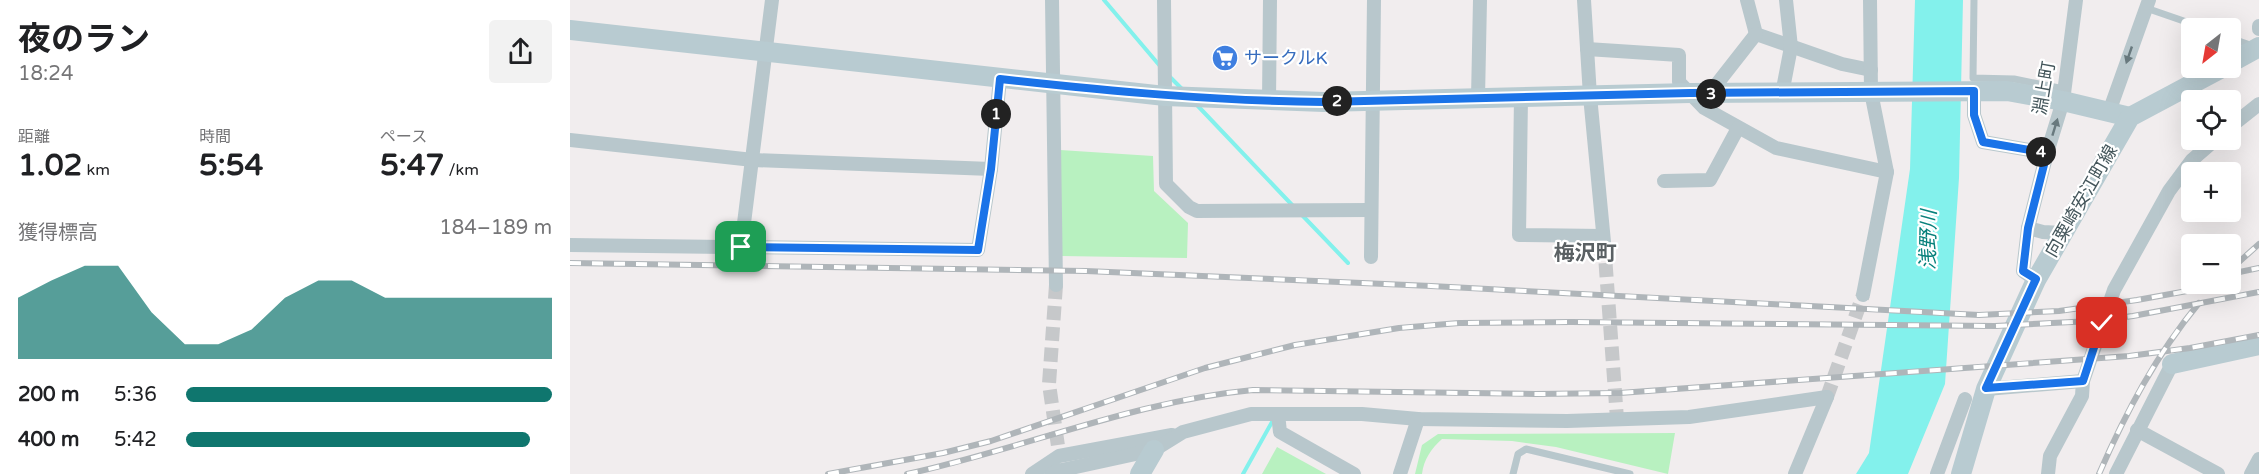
<!DOCTYPE html>
<html lang="ja">
<meta charset="utf-8">
<style>
:root{--surface:#fff;--page:#f2f2f2;--text:#202124;--muted:#757577;--accent:#0f766e}
body{margin:0;font-family:"Varela Round","Noto Sans JP",sans-serif;background:var(--page);color:var(--text);height:100vh;display:flex;flex-direction:column;font-size:22px;white-space:nowrap}
*{box-sizing:border-box;margin:0}
p{font-size:20px;color:var(--muted)}
.icon{flex:none;width:33px;height:33px;fill:none;stroke:currentColor;stroke-width:2;stroke-linecap:round;stroke-linejoin:round}
.map{position:relative;flex:1;overflow:hidden}
.side{display:flex;flex-direction:column;background:var(--surface);width:570px}
.side>*{flex:none}
.needle{width:39px;rotate:211deg}
.buttons{position:absolute;left:1611px;top:18px;display:grid;gap:12px}
.buttons a{display:grid;place-items:center;width:60px;height:60px;border-radius:6px;background:var(--surface);box-shadow:0 6px 24px #0002;font-size:30px}
.pin{position:absolute;display:grid;place-items:center;width:51px;height:51px;color:#fff;margin:-26px;border-radius:12px;box-shadow:0 3px 9px #0006}
.km{position:absolute;width:30px;height:30px;margin:-15px;border-radius:50%;background:#222;color:#fff;font-size:16px;line-height:30px;text-align:center}
.round{display:grid;place-items:center;flex:none;width:63px;height:63px;border-radius:6px;background:var(--page)}
.summary{display:flex;align-items:center;justify-content:space-between;height:102px;padding:0 18px}
h1{font-size:33px;font-weight:700;line-height:45px}
.figures{display:grid;grid-template-columns:repeat(3,1fr);gap:9px;height:102px;padding:6px 18px}
.figures div{display:grid;align-content:center}
.figures b{font-size:30px;font-weight:700}
.figures small{font-size:16px;font-weight:400}
.figures p{font-size:16px}
.chart{height:168px;padding:12px 18px}
.chart p{display:flex;justify-content:space-between}
.chart svg{width:100%;height:108px;margin-top:6px;fill:var(--accent);opacity:.7}
ul{padding:0 18px;list-style:none;font-size:20px}
li{display:grid;grid-template-columns:96px 72px 1fr;align-items:center;height:45px}
li i{height:15px;border-radius:8px;background:var(--accent)}
main{display:flex;flex:1;min-height:0}
.map>svg:first-child{display:block}
.green{fill:#b8f1c0}
.water{fill:#83f1ec}
.lines{fill:none;stroke-linecap:round;stroke-linejoin:round}
.stream{stroke:#83f1ec;stroke-width:4}
.street-tunnel{stroke:#c6c8ca;stroke-width:14;stroke-dasharray:14 7;stroke-linecap:butt}
.lane{stroke:#b8c7cc;stroke-width:7}
.street{stroke:#b8c7cc;stroke-width:14}
.secondary{stroke:#b8cbd1;stroke-width:20}
.rail-casing{stroke:#afb5b9;stroke-width:6}
.rail{stroke:#fff;stroke-width:4;stroke-dasharray:11;stroke-linecap:butt}
.oneway{fill:#68797e}
.route-casing{stroke:#fff;stroke-width:12}
.route{stroke:#1a73e8;stroke-width:8}
.labels{text-anchor:middle;stroke-width:4.5;stroke-linejoin:round;paint-order:stroke}
.shop-label{font-size:18px;fill:#366cbe;stroke:#fff;text-anchor:start}
.street-label{font-size:18px;fill:#45575c;stroke:#fff}
.water-label{font-size:20px;font-style:italic;fill:#07817b;stroke:#fff}
.quarter-label{font-size:21px;font-weight:bold;fill:#5a6063;stroke:#fff}
</style>
<main>
<section class="side">
<div class="summary"><div><h1>夜のラン</h1><p>18:24</p></div><a class="round"><svg class="icon" aria-label="share" viewBox="0 0 24 24"><path d="M12 15V3M7 8l5-5 5 5M5 13v7h14v-7"/></svg></a></div>
<div class="figures">
<div><p>距離</p><b>1.02<small> km</small></b></div>
<div><p>時間</p><b>5:54</b></div>
<div><p>ペース</p><b>5:47<small> /km</small></b></div>
</div>
<div class="chart"><p><span>獲得標高</span>184–189 m</p>
<svg viewBox="0 0 160 44" preserveAspectRatio="none"><path d="M0 44V19L10 12L20 6L30 6L40 25L50 38L60 38L70 32L80 19L90 12L100 12L110 19L120 19L130 19L140 19L150 19L160 19V44z"/></svg>
</div>
<ul>
<li><b>200 m</b>5:36<i style="width:100%"></i></li>
<li><b>400 m</b>5:42<i style="width:94%"></i></li>
</ul>
</section>
<div class="map">
<svg width="1689" height="474" viewBox="0 0 1689 474">
<rect width="100%" height="100%" fill="#f1edee"/>
<!-- green -->
<g class="green">
<path d="M 490,150 L 583,156 L 584,191 L 618,223 L 617,258 L 491,256 Z"/>
<path d="M 1105,433 L 1098,474 L 986,447 L 942,441 L 872,439 C 861,449 854,459 852,474 L 845,474 L 852,445 L 868,434 Z"/>
<path d="M 707,447 L 756,474 L 692,474 Z"/>
</g>
<!-- water -->
<path class="water" d="M 1345,0 L 1393,0 L 1389,178 L 1375,384 L 1338,474 L 1286,474 L 1299,453 L 1340,169 Z"/>
<g class="lines">
<!-- stream -->
<g class="stream">
<path d="M 534,0 L 590,66"/>
<path d="M 599,76 L 613,90"/>
<path d="M 626,104 L 724,207"/>
<path d="M 732,215 L 778,263"/>
<path d="M 673,474 L 702,422"/>
</g>
<!-- street-tunnel -->
<g class="street-tunnel">
<path d="M 1034,242 L 1047,419"/>
<path d="M 486,285 L 479,384 L 488,446"/>
<path d="M 1257,397 L 1293,295"/>
</g>
<!-- lane -->
<g class="lane">
<path d="M 1404,0 L 1403,78 L 1444,79 L 1494,89"/>
<path d="M 1576,8 L 1634,28"/>
<path d="M 1660,38 L 1683,46"/>
<path d="M 943,474 L 948,454 L 956,449 L 1060,474"/>
</g>
<!-- street -->
<g class="street">
<path d="M 482,0 L 486,285"/>
<path d="M 594,0 L 596,184 L 619,207 L 627,211 L 800,210"/>
<path d="M 1014,0 L 1020,96 L 1034,242"/>
<path d="M 1177,0 L 1186,34 L 1272,64 L 1301,70"/>
<path d="M 1689,26 L 1689,29"/>
<path d="M 1017,49 L 1109,55 L 1109,82 L 1134,108 L 1206,148 L 1317,172"/>
<path d="M 1404,91 L 1404,115 L 1413,142 L 1477,153"/>
<path d="M 1139,94 L 1186,34"/>
<path d="M 1212,94 L 1221,47 L 1216,0"/>
<path d="M 951,97 L 949,235 L 1033,236"/>
<path d="M 908,98 L 910,0"/>
<path d="M 699,101 L 700,0"/>
<path d="M 1539,112 L 1579,0"/>
<path d="M 1660,127 L 1689,104"/>
<path d="M 0,140 L 183,160 L 421,169"/>
<path d="M 1094,181 L 1140,180 L 1168,128"/>
<path d="M 1458,228 L 1473,232 L 1492,233"/>
<path d="M 0,245 L 408,250 L 421,169 L 430,79"/>
<path d="M 171,247 L 202,0"/>
<path d="M 801,257 L 804,0"/>
<path d="M 1466,280 L 1453,271 L 1458,228 L 1477,153 L 1493,101 L 1506,0"/>
<path d="M 1293,295 L 1317,172 L 1301,92 L 1300,0"/>
<path d="M 1416,389 L 1513,381"/>
<path d="M 708,414 L 710,432 L 784,474"/>
<path d="M 1567,430 L 1648,474"/>
<path d="M 462,474 L 489,456 L 602,435"/>
<path d="M 482,474 L 487,471 L 584,450 L 613,432 L 681,414 L 792,414 L 848,419 L 997,421 L 1119,417 L 1257,397"/>
<path d="M 830,474 L 848,419"/>
<path d="M 1225,474 L 1257,397"/>
<path d="M 1367,474 L 1395,399"/>
<path d="M 1478,474 L 1480,456 L 1512,396 L 1513,381 L 1544,290 L 1599,191 L 1622,160 L 1645,140"/>
<path d="M 1546,474 L 1602,364"/>
<path d="M 1681,474 L 1689,459"/>
</g>
<!-- secondary -->
<g class="secondary">
<path d="M 0,30 L 595,96 L 754,102 L 1120,93 L 1437,91 L 1493,101 L 1560,117"/>
<path d="M 1660,63 L 1689,47"/>
<path d="M 1602,364 L 1689,345"/>
<path d="M 570,474 L 584,450"/>
<path d="M 1391,474 L 1416,389 L 1466,280 L 1560,117 L 1652,68"/>
</g>
<defs>
<g id="rail">
<path d="M 0,263 L 516,271 L 861,286 L 1409,315 L 1489,311 L 1567,300 L 1656,284"/>
<path d="M 1660,270 L 1689,244"/>
<path d="M 1660,274 L 1689,268"/>
<path d="M 258,474 L 373,453 L 421,441 L 635,368 L 725,345 L 829,328 L 889,323 L 1001,322 L 1425,326 L 1522,321 L 1563,316 L 1689,292"/>
<path d="M 337,474 C 453,449 564,401 683,390 L 965,394 L 1050,393 L 1559,356 L 1620,348 L 1689,335"/>
<path d="M 1529,474 C 1556,412 1586,355 1629,303"/>
</g>
</defs>
<!-- rail casing -->
<use href="#rail" class="rail-casing"/>
<!-- rail -->
<use href="#rail" class="rail"/>
</g>
<!-- one-way arrows -->
<defs><path id="oneway-solid" d="M-6-.8H1V-3.2L6.5 0L1 3.2V.8H-6Z" transform="scale(1.5)"/></defs>
<g class="oneway">
<use href="#oneway-solid" transform="translate(1559 55) rotate(109)"/>
<use href="#oneway-solid" transform="translate(1485 127) rotate(-73)"/>
</g>
<g class="lines">
<defs>
<path id="route" d="M 171,247 L 408,250 L 421,169 L 430,79 C 538,91 645,101 754,102 L 1120,93 L 1404,91 L 1404,115 L 1413,142 L 1477,153 L 1458,228 L 1453,271 L 1466,279 L 1416,388 L 1513,381 L 1532,323"/>
</defs>
<!-- route casing -->
<use href="#route" class="route-casing"/>
<!-- route -->
<use href="#route" class="route"/>
</g>
<!-- icons -->
<defs>
<symbol id="supermarket-disc" viewBox="-11 -11 22 22"><circle r="9.5" fill="#3f7fe0" stroke="#fff"/><path d="M-6-5.5h2.5l.6 2H6L4.5 2H-2.5L-4.4-4H-6ZM-1.5 3.2a1.3 1.3 0 1 0 .1 0ZM3 3.2a1.3 1.3 0 1 0 .1 0Z" fill="#fff"/></symbol>
</defs>
<g fill-rule="evenodd">
<use href="#supermarket-disc" x="640" y="43" width="30" height="30"/>
</g>
<g class="labels">
<!-- shop labels -->
<g class="shop-label">
<text x="674" y="64">サークルK</text>
</g>
<!-- street labels -->
<g class="street-label">
<text transform="translate(1474 88) rotate(-80)" y="6">淵上町</text>
<text transform="translate(1511 201) rotate(-60)" y="6">向粟崎安江町線</text>
</g>
<!-- water labels -->
<g class="water-label">
<text transform="translate(1358 240) rotate(-89)" y="7">浅野川</text>
</g>
<!-- quarter labels -->
<g class="quarter-label">
<text x="1015" y="260">梅沢町</text>
</g>
</g>
</svg>
<div class="buttons">
<a><svg class="needle" viewBox="-14 -14 28 28"><path d="M0-13l5 13h-10z" fill="#e53935"/><path d="M0 13l5-13h-10z" fill="#757577"/></svg></a>
<a><svg class="icon" aria-label="locate" viewBox="0 0 24 24"><circle cx="12" cy="12" r="6"/><path d="M12 2v4M12 18v4M2 12h4M18 12h4"/></svg></a>
<a>+</a>
<a>−</a>
</div>
<div class="pin" style="left:171px;top:247px;background:#1e9e55"><svg class="icon" aria-label="arrive" viewBox="0 0 24 24"><path d="M6 21V4h12l-3 4 3 4H6"/></svg></div>
<div class="pin" style="left:1532px;top:323px;background:#d93025"><svg class="icon" aria-label="check" viewBox="0 0 24 24"><path d="M5 12l5 5 9-10"/></svg></div>
<b class="km" style="left:426px;top:114px">1</b>
<b class="km" style="left:767px;top:101px">2</b>
<b class="km" style="left:1141px;top:94px">3</b>
<b class="km" style="left:1471px;top:152px">4</b>
</div>
</main>
